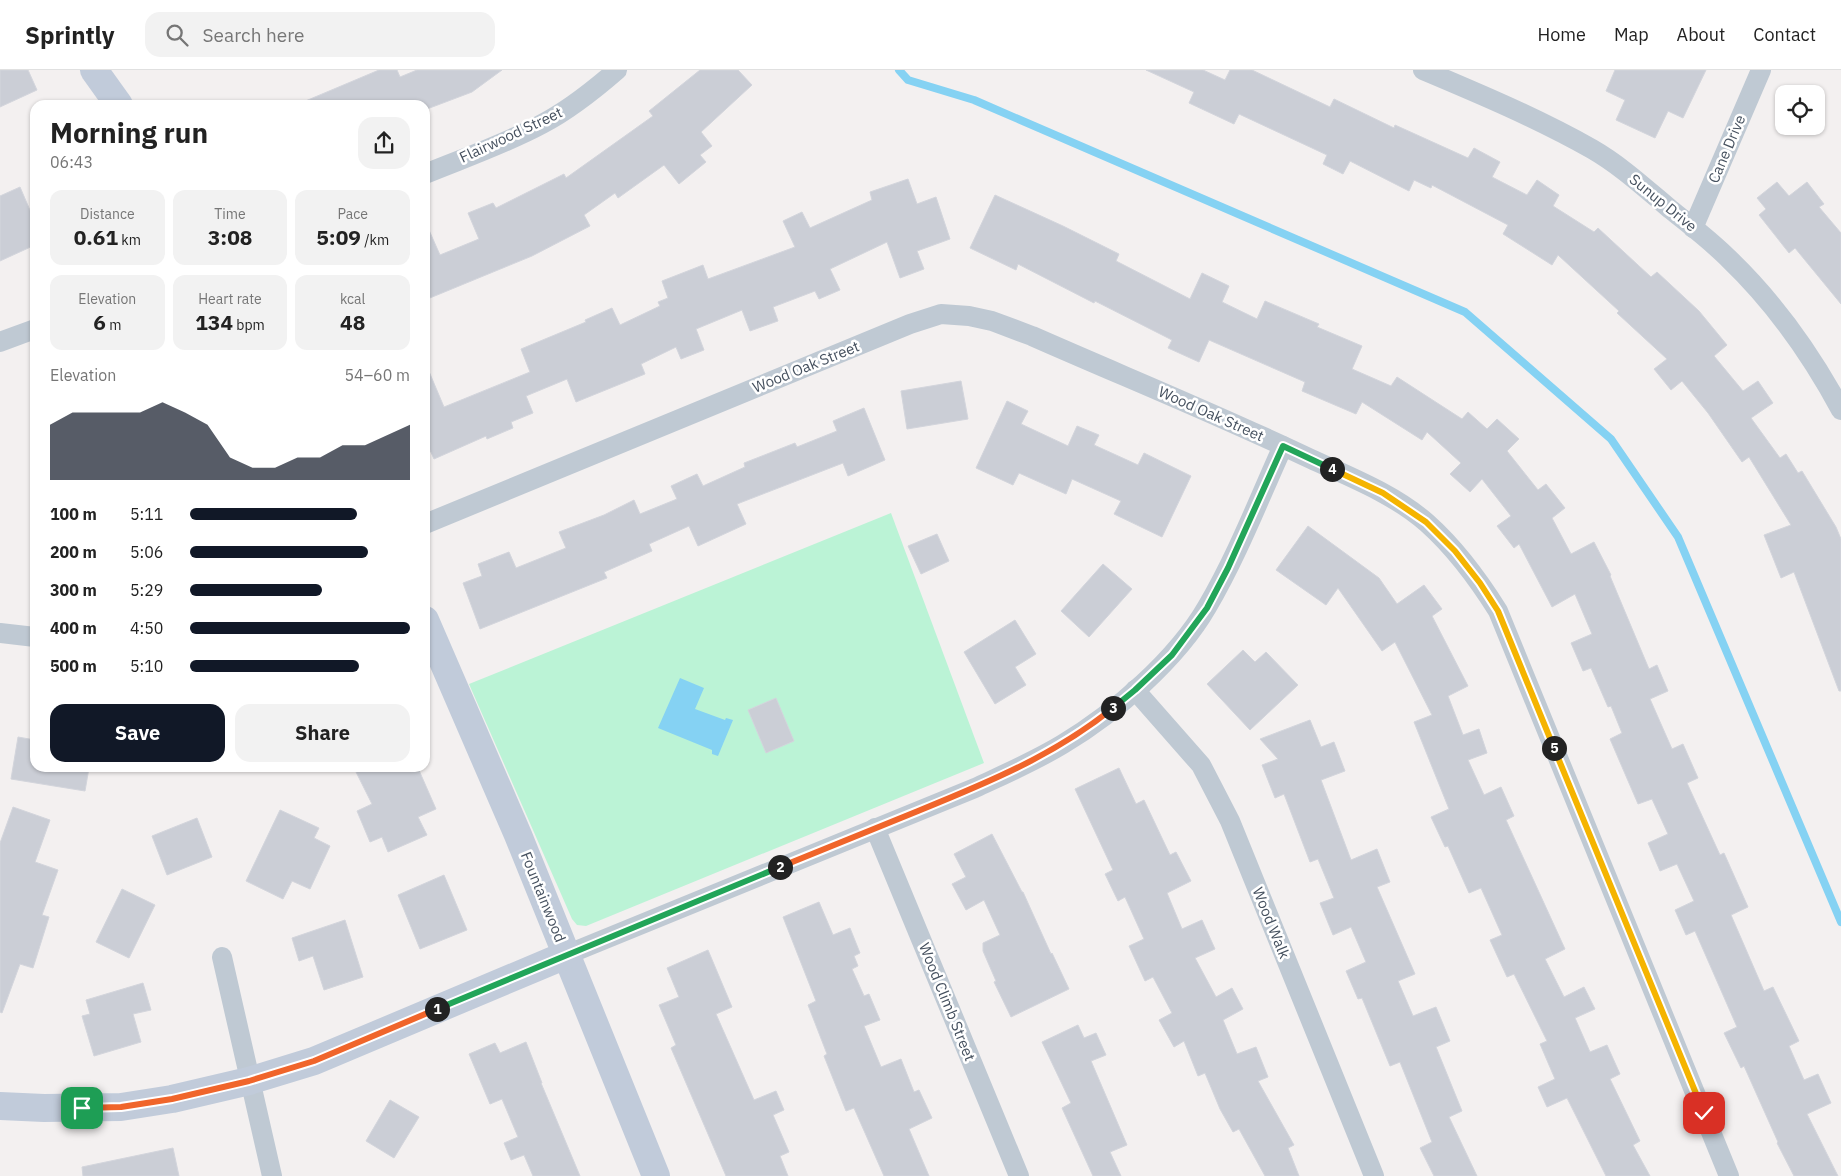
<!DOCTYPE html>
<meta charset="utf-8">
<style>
:root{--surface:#fff;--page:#f2f2f2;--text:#222;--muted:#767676;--line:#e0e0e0;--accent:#111827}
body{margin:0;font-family:"IBM Plex Sans",sans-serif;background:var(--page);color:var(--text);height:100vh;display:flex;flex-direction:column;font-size:19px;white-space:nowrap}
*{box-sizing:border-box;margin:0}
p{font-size:16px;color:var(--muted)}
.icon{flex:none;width:28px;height:28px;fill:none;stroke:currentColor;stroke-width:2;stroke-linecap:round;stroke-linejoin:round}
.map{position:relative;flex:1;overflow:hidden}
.drawer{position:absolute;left:30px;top:30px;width:400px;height:672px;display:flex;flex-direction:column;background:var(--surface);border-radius:15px;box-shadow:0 1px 4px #0004}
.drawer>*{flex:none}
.controls{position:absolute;left:1775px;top:15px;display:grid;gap:10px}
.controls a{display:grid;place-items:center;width:50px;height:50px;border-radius:10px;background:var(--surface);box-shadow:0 1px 4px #0004;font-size:25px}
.pin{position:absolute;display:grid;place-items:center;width:42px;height:42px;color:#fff;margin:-21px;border-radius:10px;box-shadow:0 2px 8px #0006}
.km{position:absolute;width:25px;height:25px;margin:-12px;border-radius:50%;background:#222;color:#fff;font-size:14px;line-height:25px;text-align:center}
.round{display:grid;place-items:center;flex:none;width:52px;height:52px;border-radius:15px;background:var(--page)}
.summary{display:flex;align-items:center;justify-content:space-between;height:85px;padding:0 20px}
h1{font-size:28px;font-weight:700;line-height:38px}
.figures{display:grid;grid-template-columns:repeat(3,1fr);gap:8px;height:85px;padding:5px 20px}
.figures div{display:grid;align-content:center;border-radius:12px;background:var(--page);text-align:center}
.figures b{font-size:21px;font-weight:700}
.figures small{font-size:14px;font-weight:400}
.figures p{font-size:14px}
.chart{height:140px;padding:10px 20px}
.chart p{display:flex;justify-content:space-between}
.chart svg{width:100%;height:90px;margin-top:5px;fill:var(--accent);opacity:.7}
.action{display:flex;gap:10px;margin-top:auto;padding:10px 20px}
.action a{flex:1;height:58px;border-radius:15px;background:var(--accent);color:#fff;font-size:20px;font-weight:700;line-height:58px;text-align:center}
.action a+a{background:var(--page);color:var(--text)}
ul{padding:0 20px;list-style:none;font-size:16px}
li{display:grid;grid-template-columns:80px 60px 1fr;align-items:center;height:38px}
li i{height:12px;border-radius:6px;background:var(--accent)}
header{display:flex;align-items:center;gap:30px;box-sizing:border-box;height:70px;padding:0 25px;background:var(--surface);border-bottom:1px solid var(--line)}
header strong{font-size:24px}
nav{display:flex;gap:28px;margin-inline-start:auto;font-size:18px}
.search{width:350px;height:45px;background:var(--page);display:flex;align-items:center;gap:12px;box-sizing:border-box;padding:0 18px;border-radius:15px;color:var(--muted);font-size:19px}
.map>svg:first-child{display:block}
.green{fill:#bbf3d6}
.water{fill:#85d2f3}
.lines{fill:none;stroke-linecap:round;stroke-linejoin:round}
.stream{stroke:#85d2f3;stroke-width:8}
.building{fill:#cbced6;stroke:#d3d5dc}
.street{stroke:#bfc9d3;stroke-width:20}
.secondary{stroke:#c1cbda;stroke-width:28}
.split-1-casing{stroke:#fff;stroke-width:10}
.split-2-casing{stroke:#fff;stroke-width:10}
.split-3-casing{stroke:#fff;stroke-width:10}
.split-4-casing{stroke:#fff;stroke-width:10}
.split-5-casing{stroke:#fff;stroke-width:10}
.split-6-casing{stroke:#fff;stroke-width:10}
.split-1{stroke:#f0652b;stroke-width:6}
.split-2{stroke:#22a559;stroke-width:6}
.split-3{stroke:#f0652b;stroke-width:6}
.split-4{stroke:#22a559;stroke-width:6}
.split-5{stroke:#f5b400;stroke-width:6}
.split-6{stroke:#f5b400;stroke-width:6}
.labels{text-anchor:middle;stroke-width:5;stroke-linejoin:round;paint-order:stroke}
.street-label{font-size:15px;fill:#46515f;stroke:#fff}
</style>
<header>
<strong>Sprintly</strong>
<div class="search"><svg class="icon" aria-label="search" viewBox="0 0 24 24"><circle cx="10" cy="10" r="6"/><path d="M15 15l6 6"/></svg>Search here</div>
<nav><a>Home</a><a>Map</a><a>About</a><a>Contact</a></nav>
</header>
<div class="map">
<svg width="1841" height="1106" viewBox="0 0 1841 1106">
<rect width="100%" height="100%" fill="#f3f0f0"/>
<!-- green -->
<path class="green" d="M 891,443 L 984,693 L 586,856 L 577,855 L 572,849 L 469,614 Z"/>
<!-- water -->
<path class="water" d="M 680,608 L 704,618 L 695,639 L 725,650 L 726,648 L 733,650 L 718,686 L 712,684 L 712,680 L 658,658 Z"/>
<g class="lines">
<!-- stream -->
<path class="stream" d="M 899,0 L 908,10 L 974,30 L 1465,242 L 1611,369 L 1678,467 L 1841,852"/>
</g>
<!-- building -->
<g class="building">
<path d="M 0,0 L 28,0 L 37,20 L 0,37 Z"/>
<path d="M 379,0 L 397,0 L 400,7 L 417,0 L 502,0 L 472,22 L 427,39 L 426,35 L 296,35 Z"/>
<path d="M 700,0 L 738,0 L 752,15 L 701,62 L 712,76 L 700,85 L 706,92 L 679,114 L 664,95 L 618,128 L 615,123 L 584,145 L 590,156 L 532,186 L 425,230 L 425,151 L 440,185 L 479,169 L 468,143 L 493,133 L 496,138 L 564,104 L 566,108 L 653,46 L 649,41 Z"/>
<path d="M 1146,0 L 1203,0 L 1225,10 L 1230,0 L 1252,0 L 1330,37 L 1334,29 L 1394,58 L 1395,55 L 1468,88 L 1474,78 L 1500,92 L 1492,107 L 1527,125 L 1537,110 L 1559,125 L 1553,136 L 1594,162 L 1598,158 L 1651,207 L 1657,202 L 1699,241 L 1727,275 L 1714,286 L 1743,321 L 1758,311 L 1773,333 L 1751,348 L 1780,388 L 1786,384 L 1798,403 L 1802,401 L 1836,457 L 1841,469 L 1841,621 L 1839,621 L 1794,502 L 1781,508 L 1764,465 L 1791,455 L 1749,387 L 1742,392 L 1708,343 L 1682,311 L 1671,320 L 1654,299 L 1667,289 L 1617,243 L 1619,241 L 1558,185 L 1552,195 L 1503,164 L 1508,155 L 1432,115 L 1431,118 L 1414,110 L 1409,121 L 1350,91 L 1343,104 L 1323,94 L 1327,85 L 1239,44 L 1234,54 L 1189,33 L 1194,22 Z"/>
<path d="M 1615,0 L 1706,0 L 1683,48 L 1668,41 L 1655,68 L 1616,50 L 1625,30 L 1606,21 Z"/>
<path d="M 908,109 L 917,134 L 936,127 L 950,169 L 917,181 L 924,199 L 900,208 L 887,172 L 830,199 L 840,220 L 819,229 L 815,221 L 773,237 L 778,251 L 750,261 L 742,240 L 696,259 L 704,280 L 681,289 L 676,277 L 641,294 L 645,304 L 576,332 L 567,309 L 526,326 L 533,343 L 511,352 L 513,358 L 487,369 L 486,366 L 434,389 L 425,369 L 425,292 L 444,337 L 530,302 L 521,279 L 586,252 L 585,250 L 612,238 L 620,255 L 660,236 L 658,232 L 668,228 L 662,211 L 703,195 L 708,209 L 795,177 L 783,151 L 802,142 L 810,158 L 872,130 L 870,122 Z"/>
<path d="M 1777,112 L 1789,126 L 1807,112 L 1824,134 L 1819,137 L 1841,163 L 1841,234 L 1795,178 L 1789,183 L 1759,145 L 1766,139 L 1757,128 Z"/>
<path d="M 20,117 L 35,152 L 35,175 L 0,191 L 0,126 Z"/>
<path d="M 995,125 L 1063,156 L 1119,184 L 1116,191 L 1190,229 L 1202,203 L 1229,216 L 1222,232 L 1257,249 L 1265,231 L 1319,254 L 1317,257 L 1362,276 L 1352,299 L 1391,316 L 1397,307 L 1462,349 L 1468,342 L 1487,359 L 1497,349 L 1519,369 L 1507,381 L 1538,420 L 1546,414 L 1565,438 L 1552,448 L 1571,484 L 1594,472 L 1611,505 L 1610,506 L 1649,599 L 1657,595 L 1668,621 L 1650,629 L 1672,679 L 1683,674 L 1698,708 L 1687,713 L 1720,785 L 1724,783 L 1748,837 L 1731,845 L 1764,921 L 1773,917 L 1799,971 L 1789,976 L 1804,1010 L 1818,1004 L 1831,1033 L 1807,1044 L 1838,1106 L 1794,1106 L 1777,1073 L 1778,1072 L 1744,996 L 1741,998 L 1724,963 L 1737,957 L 1695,861 L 1686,865 L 1675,840 L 1694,831 L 1677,794 L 1660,801 L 1648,773 L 1668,764 L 1652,729 L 1638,734 L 1610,669 L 1622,663 L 1611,636 L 1608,637 L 1591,598 L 1583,601 L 1571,573 L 1592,564 L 1575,524 L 1552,537 L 1519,474 L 1514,478 L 1497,456 L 1511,446 L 1482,409 L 1470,422 L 1450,404 L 1461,393 L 1427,362 L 1422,370 L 1362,332 L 1356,344 L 1302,321 L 1305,312 L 1209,270 L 1199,292 L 1168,278 L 1172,270 L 1095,231 L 1094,233 L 1018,194 L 1016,200 L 970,178 Z"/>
<path d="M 961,311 L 968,349 L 907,359 L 901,321 Z"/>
<path d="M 1007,331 L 1028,341 L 1021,354 L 1068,376 L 1077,356 L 1099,365 L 1094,375 L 1138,395 L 1144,383 L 1191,406 L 1162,467 L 1114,444 L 1121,431 L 1072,409 L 1066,424 L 1019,403 L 1013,415 L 976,398 Z"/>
<path d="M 864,338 L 885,390 L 848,406 L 843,393 L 737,434 L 746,454 L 698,476 L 689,456 L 649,474 L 652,481 L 604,502 L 607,508 L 480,559 L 463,513 L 482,506 L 478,494 L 509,482 L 516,498 L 566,478 L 559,462 L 604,445 L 634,430 L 640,444 L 677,429 L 671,416 L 697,404 L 703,416 L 745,397 L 744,393 L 795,373 L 797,377 L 837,361 L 833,351 Z"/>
<path d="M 1308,456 L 1379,508 L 1397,534 L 1424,515 L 1442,539 L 1432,546 L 1468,616 L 1448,626 L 1463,665 L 1479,659 L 1487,683 L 1468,690 L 1484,725 L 1501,717 L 1514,746 L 1506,750 L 1565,879 L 1545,889 L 1564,927 L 1584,917 L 1595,939 L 1575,948 L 1590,982 L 1607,975 L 1620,1004 L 1610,1009 L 1640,1071 L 1633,1075 L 1650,1106 L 1606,1106 L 1567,1028 L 1547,1037 L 1538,1017 L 1555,1009 L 1540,974 L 1547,971 L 1514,904 L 1507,907 L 1490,870 L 1502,865 L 1481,818 L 1469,823 L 1448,776 L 1445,777 L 1431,747 L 1449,739 L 1414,652 L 1432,645 L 1395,572 L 1382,581 L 1338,518 L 1326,535 L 1276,500 Z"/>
<path d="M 937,464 L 949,491 L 921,504 L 908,476 Z"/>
<path d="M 1103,494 L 1132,519 L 1089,567 L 1061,541 Z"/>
<path d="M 1015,550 L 1036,584 L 1015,597 L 1026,615 L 995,634 L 964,582 Z"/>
<path d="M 1243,580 L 1255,592 L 1266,582 L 1298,615 L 1250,660 L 1207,614 Z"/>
<path d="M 776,628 L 794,671 L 766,683 L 748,640 Z"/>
<path d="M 1310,650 L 1321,677 L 1334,672 L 1345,701 L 1321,710 L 1351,790 L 1377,779 L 1390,812 L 1377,817 L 1415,904 L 1398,911 L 1413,946 L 1436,937 L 1450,971 L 1436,977 L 1462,1041 L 1449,1047 L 1477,1106 L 1434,1106 L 1420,1078 L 1432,1072 L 1400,992 L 1390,996 L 1362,928 L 1358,929 L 1346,901 L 1366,892 L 1351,857 L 1333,865 L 1320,833 L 1334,828 L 1318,789 L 1310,792 L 1284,724 L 1275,728 L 1262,695 L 1278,689 L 1260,669 Z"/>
<path d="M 18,667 L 35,670 L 35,698 L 89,698 L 85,721 L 11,709 Z"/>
<path d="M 354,698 L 418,698 L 436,739 L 418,747 L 427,765 L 388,782 L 382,767 L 370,772 L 357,741 L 372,734 Z"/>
<path d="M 1119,698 L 1136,734 L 1144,730 L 1170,785 L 1176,782 L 1191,811 L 1167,823 L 1182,859 L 1202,850 L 1215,879 L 1195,888 L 1216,927 L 1232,918 L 1243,939 L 1223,950 L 1237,984 L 1256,977 L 1268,1007 L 1258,1011 L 1294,1075 L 1288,1078 L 1299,1106 L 1265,1106 L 1239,1059 L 1233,1062 L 1220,1039 L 1205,1003 L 1198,1006 L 1184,971 L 1174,977 L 1159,950 L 1172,943 L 1153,907 L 1145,911 L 1129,876 L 1144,869 L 1125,827 L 1118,831 L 1105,804 L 1113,800 L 1075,719 Z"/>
<path d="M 13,737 L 50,750 L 35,792 L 58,800 L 42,845 L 49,847 L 33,898 L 20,894 L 2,943 L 0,942 L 0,773 Z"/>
<path d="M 280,740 L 319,758 L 314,768 L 330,776 L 310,819 L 292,811 L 283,829 L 246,811 Z"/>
<path d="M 197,748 L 212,787 L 167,805 L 152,766 Z"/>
<path d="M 992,764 L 1022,822 L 1023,822 L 1051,884 L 1052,883 L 1069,919 L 1011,947 L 994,912 L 996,911 L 983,881 L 983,873 L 1000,865 L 984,830 L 966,840 L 952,814 L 966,807 L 954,784 Z"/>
<path d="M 444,805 L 467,860 L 420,879 L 398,825 Z"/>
<path d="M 122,819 L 155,835 L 129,888 L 96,872 Z"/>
<path d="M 819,832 L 833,865 L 850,858 L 860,883 L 854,886 L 858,896 L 852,899 L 864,926 L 869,924 L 880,950 L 864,956 L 881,997 L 901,989 L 914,1022 L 919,1020 L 932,1048 L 909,1059 L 929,1106 L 884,1106 L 854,1038 L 846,1041 L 824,986 L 827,984 L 808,935 L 816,931 L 783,847 Z"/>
<path d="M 345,850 L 363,907 L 324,920 L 313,886 L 299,891 L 292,868 Z"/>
<path d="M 708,880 L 732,937 L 716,944 L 754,1030 L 776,1021 L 784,1040 L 773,1045 L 789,1082 L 780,1086 L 788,1106 L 726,1106 L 671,978 L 676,975 L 659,935 L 679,927 L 667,898 Z"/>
<path d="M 143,913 L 151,940 L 133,944 L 141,972 L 94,986 L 82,946 L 90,944 L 86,930 Z"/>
<path d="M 1078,955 L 1084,968 L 1096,963 L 1106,985 L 1091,991 L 1127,1075 L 1110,1082 L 1121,1106 L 1093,1106 L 1062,1038 L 1071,1033 L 1042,972 Z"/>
<path d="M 526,972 L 542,1013 L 541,1013 L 580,1106 L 533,1106 L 524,1085 L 511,1090 L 504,1073 L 518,1067 L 502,1029 L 490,1034 L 469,984 L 495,973 L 500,983 Z"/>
<path d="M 390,1030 L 419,1047 L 394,1088 L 366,1071 Z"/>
<path d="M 173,1078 L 179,1106 L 83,1106 L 82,1097 Z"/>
</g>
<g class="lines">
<!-- street -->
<g class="street">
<path d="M 1423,0 C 1480,24 1537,48 1592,79 C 1620,95 1645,118 1670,139 C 1690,155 1710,170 1728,188 C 1774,232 1811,284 1841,340"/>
<path d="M 425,104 C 464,88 505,74 542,54 C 569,40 594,20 617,0"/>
<path d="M 1693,158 L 1761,0"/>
<path d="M 0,272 L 35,259"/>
<path d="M 425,454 L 910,254 L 941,244 L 969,246 L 992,251 L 1032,266 C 1125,307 1219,345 1311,389 C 1350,407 1394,424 1427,453 C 1455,478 1478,509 1498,541 L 1729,1106"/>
<path d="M 0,563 L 35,567"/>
<path d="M 1135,620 L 1201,695 L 1230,751 L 1374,1106"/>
<path d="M 875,758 L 1019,1106"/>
<path d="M 566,885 L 975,718 C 1005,704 1035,691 1063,674 C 1115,643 1177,589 1207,537 C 1237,486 1259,429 1283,376"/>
<path d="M 222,887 L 272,1106"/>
</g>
<!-- secondary -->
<g class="secondary">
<path d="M 94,0 L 119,35"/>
<path d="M 425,550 L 518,765 L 656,1106"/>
<path d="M 0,1036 L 44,1038 L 121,1037 L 172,1029 L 249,1011 L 314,991 L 566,885"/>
</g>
</g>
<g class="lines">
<defs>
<path id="split-1" d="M 82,1038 L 121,1037 L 172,1029 L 249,1011 L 314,991 L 437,939"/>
<path id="split-2" d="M 437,939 L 780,797"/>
<path id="split-3" d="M 780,797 C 826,778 872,760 918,741 C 987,713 1055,685 1113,638"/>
<path id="split-4" d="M 1113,638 L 1135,620 L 1172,585 L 1207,538 L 1228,498 L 1283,376 L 1332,399"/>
<path id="split-5" d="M 1332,399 L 1383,423 L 1426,452 L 1455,481 L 1480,513 L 1498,541 L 1554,678"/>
<path id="split-6" d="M 1554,678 L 1704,1043"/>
</defs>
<!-- split-1 casing -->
<use href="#split-1" class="split-1-casing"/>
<!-- split-2 casing -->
<use href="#split-2" class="split-2-casing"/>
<!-- split-3 casing -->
<use href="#split-3" class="split-3-casing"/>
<!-- split-4 casing -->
<use href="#split-4" class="split-4-casing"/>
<!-- split-5 casing -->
<use href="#split-5" class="split-5-casing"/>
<!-- split-6 casing -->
<use href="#split-6" class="split-6-casing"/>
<!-- split-1 -->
<use href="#split-1" class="split-1"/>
<!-- split-2 -->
<use href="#split-2" class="split-2"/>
<!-- split-3 -->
<use href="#split-3" class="split-3"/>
<!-- split-4 -->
<use href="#split-4" class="split-4"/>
<!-- split-5 -->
<use href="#split-5" class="split-5"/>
<!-- split-6 -->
<use href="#split-6" class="split-6"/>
</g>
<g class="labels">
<!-- street labels -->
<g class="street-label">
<text transform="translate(511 65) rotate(-25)" y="5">Flairwood Street</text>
<text transform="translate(1727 79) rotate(-67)" y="5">Cane Drive</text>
<text transform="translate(1663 133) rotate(39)" y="5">Sunup Drive</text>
<text transform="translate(806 297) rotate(-22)" y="5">Wood Oak Street</text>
<text transform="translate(1211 344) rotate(24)" y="5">Wood Oak Street</text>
<text transform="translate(543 827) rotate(68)" y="5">Fountainwood</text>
<text transform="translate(1271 853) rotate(68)" y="5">Wood Walk</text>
<text transform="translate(947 932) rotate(68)" y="5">Wood Climb Street</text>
</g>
</g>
</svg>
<div class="controls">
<a><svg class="icon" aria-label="locate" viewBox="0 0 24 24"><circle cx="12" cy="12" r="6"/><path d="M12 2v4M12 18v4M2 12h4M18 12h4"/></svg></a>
</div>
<div class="pin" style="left:82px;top:1038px;background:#1e9e55"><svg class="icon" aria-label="arrive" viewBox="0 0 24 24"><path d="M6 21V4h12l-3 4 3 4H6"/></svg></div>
<div class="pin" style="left:1704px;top:1043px;background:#d93025"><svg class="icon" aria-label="check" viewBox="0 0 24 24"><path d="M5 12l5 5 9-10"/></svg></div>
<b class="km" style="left:437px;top:939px">1</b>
<b class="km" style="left:780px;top:797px">2</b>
<b class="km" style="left:1113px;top:638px">3</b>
<b class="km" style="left:1332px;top:399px">4</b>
<b class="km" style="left:1554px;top:678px">5</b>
<section class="drawer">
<div class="summary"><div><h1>Morning run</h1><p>06:43</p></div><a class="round"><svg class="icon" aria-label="share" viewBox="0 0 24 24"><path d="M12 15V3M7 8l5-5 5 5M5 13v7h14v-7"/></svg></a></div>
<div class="figures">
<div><p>Distance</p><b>0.61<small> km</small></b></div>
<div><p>Time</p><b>3:08</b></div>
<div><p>Pace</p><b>5:09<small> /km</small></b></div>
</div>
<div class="figures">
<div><p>Elevation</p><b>6<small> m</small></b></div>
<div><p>Heart rate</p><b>134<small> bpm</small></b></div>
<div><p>kcal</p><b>48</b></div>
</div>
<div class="chart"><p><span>Elevation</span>54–60 m</p>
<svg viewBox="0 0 160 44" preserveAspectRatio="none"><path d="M0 44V17L10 11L20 11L30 11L40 11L50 6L60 11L70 17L80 33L90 38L100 38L110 33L120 33L130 27L140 27L150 22L160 17V44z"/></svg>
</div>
<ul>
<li><b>100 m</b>5:11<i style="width:76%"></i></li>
<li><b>200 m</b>5:06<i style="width:81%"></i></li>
<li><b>300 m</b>5:29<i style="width:60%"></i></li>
<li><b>400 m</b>4:50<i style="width:100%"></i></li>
<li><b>500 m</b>5:10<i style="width:77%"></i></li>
</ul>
<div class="action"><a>Save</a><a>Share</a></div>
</section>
</div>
